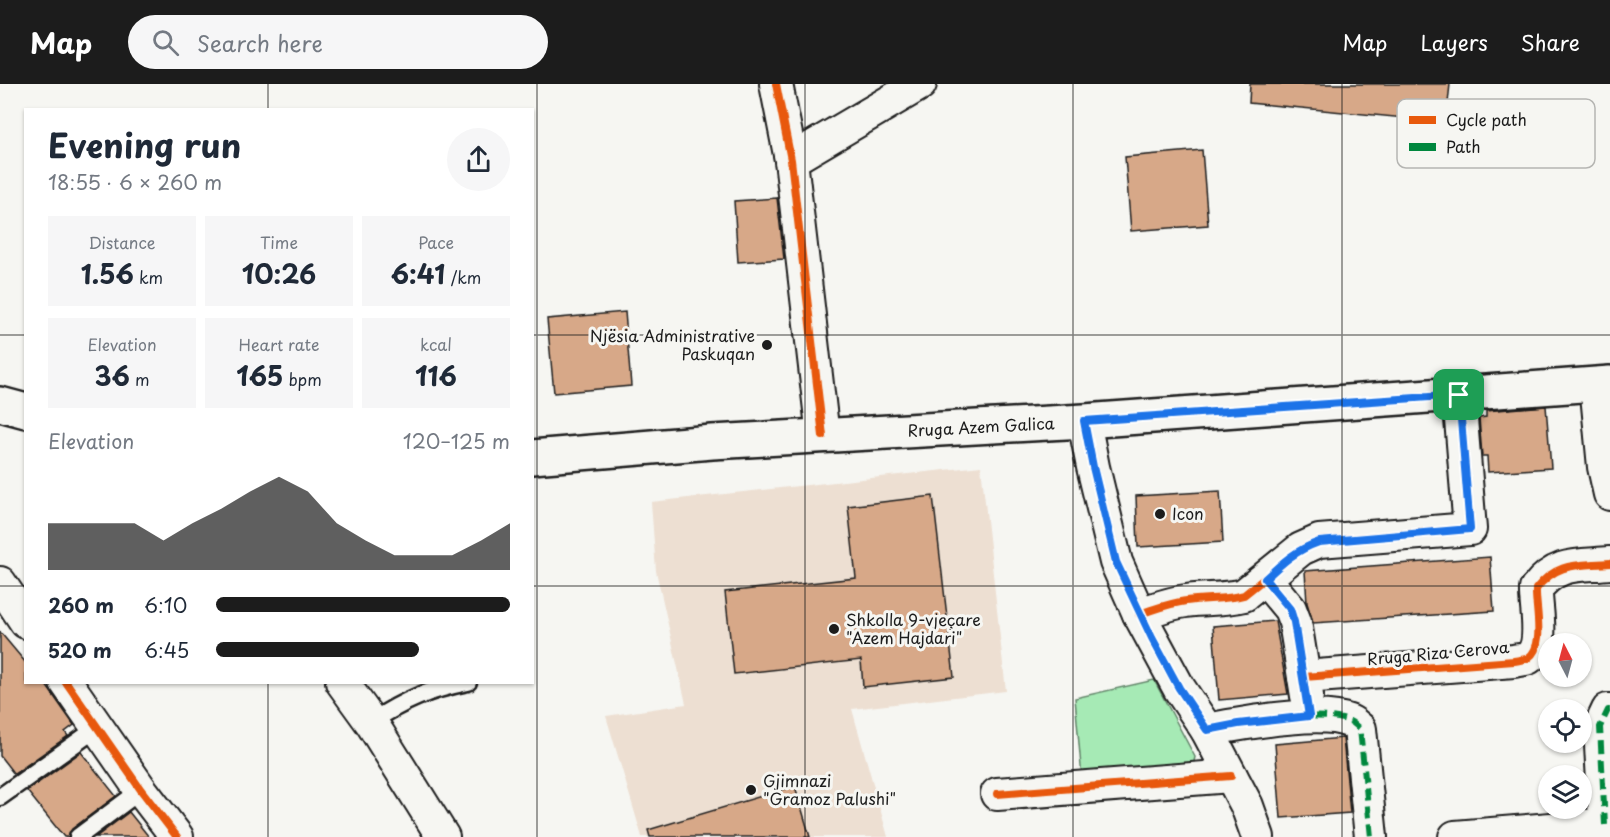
<!DOCTYPE html>
<meta charset="utf-8">
<style>
:root{--surface:#fff;--page:#f6f6f7;--text:#1f2937;--muted:#747a83;--accent:#1c1c1c}
body{margin:0;font-family:"Playpen Sans",sans-serif;background:var(--page);color:var(--text);height:100vh;display:flex;flex-direction:column;font-size:22px;white-space:nowrap}
*{box-sizing:border-box;margin:0}
p{font-size:20px;color:var(--muted)}
.icon{flex:none;width:33px;height:33px;fill:none;stroke:currentColor;stroke-width:2;stroke-linecap:round;stroke-linejoin:round}
.map{position:relative;flex:1;overflow:hidden}
.panel{position:absolute;left:24px;top:24px;width:510px;height:576px;display:flex;flex-direction:column;background:var(--surface);border-radius:0px;box-shadow:0 2px 4px #0004}
.panel>*{flex:none}
.needle{width:39px;rotate:354deg}
.controls{position:absolute;left:1538px;top:549px;display:grid;gap:12px}
.controls a{display:grid;place-items:center;width:54px;height:54px;border-radius:50%;background:var(--surface);box-shadow:0 2px 4px #0004;font-size:30px}
.pin{position:absolute;display:grid;place-items:center;width:51px;height:51px;color:#fff;margin:-26px;border-radius:12px;box-shadow:0 3px 9px #0006}
.round{display:grid;place-items:center;flex:none;width:63px;height:63px;border-radius:32px;background:var(--page)}
.headline{display:flex;align-items:center;justify-content:space-between;height:102px;padding:0 24px}
h1{font-size:33px;font-weight:700;line-height:45px}
.figures{display:grid;grid-template-columns:repeat(3,1fr);gap:9px;height:102px;padding:6px 24px}
.figures div{display:grid;align-content:center;border-radius:0px;background:var(--page);text-align:center}
.figures b{font-size:26px;font-weight:700}
.figures small{font-size:16px;font-weight:400}
.figures p{font-size:16px}
.chart{height:168px;padding:12px 24px}
.chart p{display:flex;justify-content:space-between}
.chart svg{width:100%;height:108px;margin-top:6px;fill:var(--accent);opacity:.7}
ul{padding:0 24px;list-style:none;font-size:20px}
li{display:grid;grid-template-columns:96px 72px 1fr;align-items:center;height:45px}
li i{height:15px;border-radius:8px;background:var(--accent)}
header{display:flex;align-items:center;gap:36px;box-sizing:border-box;height:84px;padding:0 30px;background:var(--accent);color:#fff}
header strong{font-size:28px}
nav{display:flex;gap:33px;margin-inline-start:auto;font-size:21px}
.search{width:420px;height:54px;background:var(--page);display:flex;align-items:center;gap:15px;box-sizing:border-box;padding:0 21px;border-radius:33px;color:var(--muted);font-size:22px}
.map>svg:first-child{display:block}
.built{fill:#eddfd2}
.green{fill:#a6eab5;stroke:#618368;stroke-width:1.5}
.building{fill:#d7a888;stroke:#1c1c1c;stroke-width:1.5}
.lines{fill:none;stroke-linecap:round;stroke-linejoin:round}
.lane-casing{stroke:#1c1c1c;stroke-width:21}
.street-casing{stroke:#1c1c1c;stroke-width:36}
.secondary-casing{stroke:#1c1c1c;stroke-width:38}
.lane{stroke:#f6f6f2;stroke-width:16}
.street{stroke:#f6f6f2;stroke-width:32}
.secondary{stroke:#f6f6f2;stroke-width:33}
.quiet{stroke:#00873e;stroke-width:6;stroke-dasharray:12 6;stroke-linecap:butt}
.cycleway-casing{stroke:#f6f6f2;stroke-width:11}
.cycleway{stroke:#e8590c;stroke-width:8}
.route-casing{stroke:#fff;stroke-width:12}
.route{stroke:#1a73e8;stroke-width:8}
.grid{fill:none;stroke:#1c1c1c;stroke-width:1.5;stroke-opacity:0.55}
.poi-dot{fill:#1c1c1c;stroke:#f6f6f2;stroke-width:2}
.labels{text-anchor:middle;stroke-width:6;stroke-linejoin:round;paint-order:stroke}
.poi-label{font-size:16px;fill:#1c1c1c;stroke:#f6f6f2;text-anchor:start}
.street-label{font-size:16px;fill:#1c1c1c;stroke:#f6f6f2}
.key{fill:#f6f6f2;stroke:#b5b5b2;stroke-width:1.5}
.key-label{font-size:16px;fill:#1c1c1c}
</style>
<header>
<strong>Map</strong>
<div class="search"><svg class="icon" aria-label="search" viewBox="0 0 24 24"><circle cx="10" cy="10" r="6"/><path d="M15 15l6 6"/></svg>Search here</div>
<nav><a>Map</a><a>Layers</a><a>Share</a></nav>
</header>
<div class="map">
<svg width="1610" height="753" viewBox="0 0 1610 753">
<rect width="100%" height="100%" fill="#f6f6f2"/>
<filter id="ink" filterUnits="userSpaceOnUse"><feTurbulence type="fractalNoise" baseFrequency=".0167" numOctaves="2"/><feDisplacementMap in="SourceGraphic" scale="12" xChannelSelector="R" yChannelSelector="G"/><feConvolveMatrix kernelMatrix="1 2 1 2 8 2 1 2 1" color-interpolation-filters="sRGB"/></filter>
<g filter="url(#ink)">
<!-- built -->
<path class="built" d="M 981,382 L 1006,607 L 852,625 L 888,753 L 642,753 L 606,632 L 686,620 L 656,487 L 651,418 Z"/>
<!-- green -->
<path class="green" d="M 1154,596 L 1195,673 L 1193,682 L 1082,694 L 1075,614 Z"/>
<!-- building -->
<g class="building">
<path d="M 1250,0 L 1450,0 L 1446,38 L 1249,19 Z"/>
<path d="M 1202,66 L 1208,141 L 1131,147 L 1125,73 Z"/>
<path d="M 777,114 L 784,175 L 738,178 L 734,117 Z"/>
<path d="M 625,228 L 631,302 L 554,309 L 547,235 Z"/>
<path d="M 1546,322 L 1551,384 L 1488,388 L 1487,372 L 1482,372 L 1479,334 L 1486,333 L 1486,327 Z"/>
<path d="M 1220,407 L 1223,458 L 1138,463 L 1136,412 Z"/>
<path d="M 933,412 L 954,593 L 863,603 L 861,576 L 734,590 L 725,508 L 856,494 L 848,422 Z"/>
<path d="M 1490,473 L 1494,527 L 1313,539 L 1307,519 L 1305,487 Z"/>
<path d="M 1275,537 L 1288,610 L 1219,616 L 1213,542 Z"/>
<path d="M 0,548 L 26,579 L 26,598 L 44,598 L 74,641 L 65,648 L 68,652 L 14,690 L 0,672 Z"/>
<path d="M 1343,654 L 1350,729 L 1281,734 L 1275,660 Z"/>
<path d="M 81,668 L 116,712 L 72,745 L 68,753 L 64,753 L 27,707 Z"/>
<path d="M 795,702 L 810,753 L 650,753 L 648,746 Z"/>
<path d="M 129,728 L 149,753 L 96,753 Z"/>
</g>
<g class="lines">
<defs>
<g id="lane">
<path d="M 371,638 C 405,616 428,606 468,598"/>
<path d="M 0,713 L 97,644"/>
<path d="M 78,753 L 141,706"/>
</g>
<g id="street">
<path d="M 776,0 L 791,76 L 823,352"/>
<path d="M 791,76 L 920,0"/>
<path d="M 1596,300 L 1604,383 L 1610,410"/>
<path d="M 1084,337 L 1093,383 L 1116,478 L 1139,530 L 1179,604 L 1207,646 L 1247,722 L 1258,753"/>
<path d="M 1265,495 L 1290,525 L 1295,538 L 1307,612"/>
<path d="M 0,499 L 26,538"/>
<path d="M 1139,530 C 1155,525 1170,519 1186,517 C 1206,514 1225,516 1244,511 L 1301,465 L 1319,457 L 1470,445 L 1459,311"/>
<path d="M 1304,593 L 1514,577 C 1518,576 1524,576 1528,574 C 1546,562 1535,523 1536,505 C 1557,477 1579,482 1610,479"/>
<path d="M 66,598 L 141,706 L 177,753"/>
<path d="M 342,598 L 371,638 L 443,753"/>
<path d="M 1207,646 C 1239,640 1320,625 1349,637 C 1353,638 1356,642 1360,645 L 1371,753"/>
<path d="M 997,710 L 1231,692"/>
<path d="M 1455,753 L 1610,740"/>
<path d="M 1606,753 L 1600,643 L 1608,626 L 1610,626"/>
</g>
<g id="secondary">
<path d="M 0,320 L 26,327"/>
<path d="M 532,373 L 712,358 L 1084,337 L 1610,299"/>
</g>
</defs>
<!-- lane casing -->
<use href="#lane" class="lane-casing"/>
<!-- street casing -->
<use href="#street" class="street-casing"/>
<!-- secondary casing -->
<use href="#secondary" class="secondary-casing"/>
<!-- lane -->
<use href="#lane" class="lane"/>
<!-- street -->
<use href="#street" class="street"/>
<!-- secondary -->
<use href="#secondary" class="secondary"/>
<!-- quiet -->
<g class="quiet">
<path d="M 1265,495 L 1290,525 L 1295,538 L 1309,632"/>
<path d="M 1207,646 C 1239,640 1320,625 1349,637 C 1353,638 1356,642 1360,645 L 1371,753"/>
<path d="M 1605,741 L 1600,643 L 1608,626 L 1610,626"/>
</g>
<defs>
<g id="cycleway">
<path d="M 776,0 L 791,76 L 823,352"/>
<path d="M 1139,530 C 1155,525 1170,519 1186,517 C 1206,514 1225,516 1244,511 L 1301,465 L 1319,457 L 1470,445 L 1459,311"/>
<path d="M 1304,593 L 1514,577 C 1518,576 1524,576 1528,574 C 1546,562 1535,523 1536,505 C 1557,477 1579,482 1610,479"/>
<path d="M 66,598 L 141,706 L 177,753"/>
<path d="M 997,710 L 1231,692"/>
</g>
</defs>
<!-- cycleway casing -->
<use href="#cycleway" class="cycleway-casing"/>
<!-- cycleway -->
<use href="#cycleway" class="cycleway"/>
</g>
</g>
<g class="lines" filter="url(#ink)">
<defs>
<path id="route" d="M 1459,311 L 1470,445 L 1319,458 C 1296,466 1283,478 1265,495 L 1290,525 L 1294,538 L 1309,632 L 1238,640 L 1207,646 L 1179,604 L 1152,554 L 1116,478 L 1093,383 L 1084,337 Z"/>
</defs>
<!-- route casing -->
<use href="#route" class="route-casing"/>
<!-- route -->
<use href="#route" class="route"/>
</g>
<!-- grid -->
<path class="grid" d="M 268,0 L 268,26M 537,0 L 537,753M 805,0 L 805,753M 1073,0 L 1073,753M 1342,0 L 1342,753M 0,251 L 26,251M 532,251 L 1610,251M 0,502 L 26,502M 532,502 L 1610,502M 268,598 L 268,753"/>
<!-- markers -->
<g class="poi-dot">
<circle cx="767" cy="261" r="6"/>
<circle cx="1160" cy="430" r="6"/>
<circle cx="834" cy="545" r="6"/>
<circle cx="751" cy="706" r="6"/>
</g>
<g class="labels">
<!-- poi labels -->
<g class="poi-label">
<text x="755" y="258" text-anchor="end">Njësia Administrative<tspan x="755" dy="18">Paskuqan</tspan></text>
<text x="1172" y="436">Icon</text>
<text x="846" y="542">Shkolla 9-vjeçare<tspan x="846" dy="18">"Azem Hajdari"</tspan></text>
<text x="763" y="703">Gjimnazi<tspan x="763" dy="18">"Gramoz Palushi"</tspan></text>
</g>
<!-- street labels -->
<g class="street-label">
<text transform="translate(981 343) rotate(-3)" y="6">Rruga Azem Galica</text>
<text transform="translate(1438 569) rotate(-5)" y="6">Rruga Riza Cerova</text>
</g>
</g>
<!-- legend -->
<rect x="1397" y="15" width="198" height="69" rx="9" class="key"/>
<rect x="1409" y="32" width="27" height="8" fill="#e8590c"/>
<rect x="1409" y="59" width="27" height="8" fill="#00873e"/>
<g class="key-label">
<text x="1446" y="42">Cycle path</text>
<text x="1446" y="69">Path</text>
</g>
</svg>
<div class="controls">
<a><svg class="needle" viewBox="-14 -14 28 28"><path d="M0-13l5 13h-10z" fill="#e53935"/><path d="M0 13l5-13h-10z" fill="#747a83"/></svg></a>
<a><svg class="icon" aria-label="locate" viewBox="0 0 24 24"><circle cx="12" cy="12" r="6"/><path d="M12 2v4M12 18v4M2 12h4M18 12h4"/></svg></a>
<a><svg class="icon" aria-label="layers" viewBox="0 0 24 24"><path d="M12 4l9 5-9 5-9-5zM3 14l9 5 9-5"/></svg></a>
</div>
<div class="pin" style="left:1459px;top:311px;background:#1e9e55"><svg class="icon" aria-label="arrive" viewBox="0 0 24 24"><path d="M6 21V4h12l-3 4 3 4H6"/></svg></div>
<section class="panel">
<div class="headline"><div><h1>Evening run</h1><p>18:55 · 6 × 260 m</p></div><a class="round"><svg class="icon" aria-label="share" viewBox="0 0 24 24"><path d="M12 15V3M7 8l5-5 5 5M5 13v7h14v-7"/></svg></a></div>
<div class="figures">
<div><p>Distance</p><b>1.56<small> km</small></b></div>
<div><p>Time</p><b>10:26</b></div>
<div><p>Pace</p><b>6:41<small> /km</small></b></div>
</div>
<div class="figures">
<div><p>Elevation</p><b>36<small> m</small></b></div>
<div><p>Heart rate</p><b>165<small> bpm</small></b></div>
<div><p>kcal</p><b>116</b></div>
</div>
<div class="chart"><p><span>Elevation</span>120–125 m</p>
<svg viewBox="0 0 160 44" preserveAspectRatio="none"><path d="M0 44V25L10 25L20 25L30 25L40 32L50 25L60 19L70 12L80 6L90 12L100 25L110 32L120 38L130 38L140 38L150 32L160 25V44z"/></svg>
</div>
<ul>
<li><b>260 m</b>6:10<i style="width:100%"></i></li>
<li><b>520 m</b>6:45<i style="width:69%"></i></li>
</ul>
</section>
</div>
